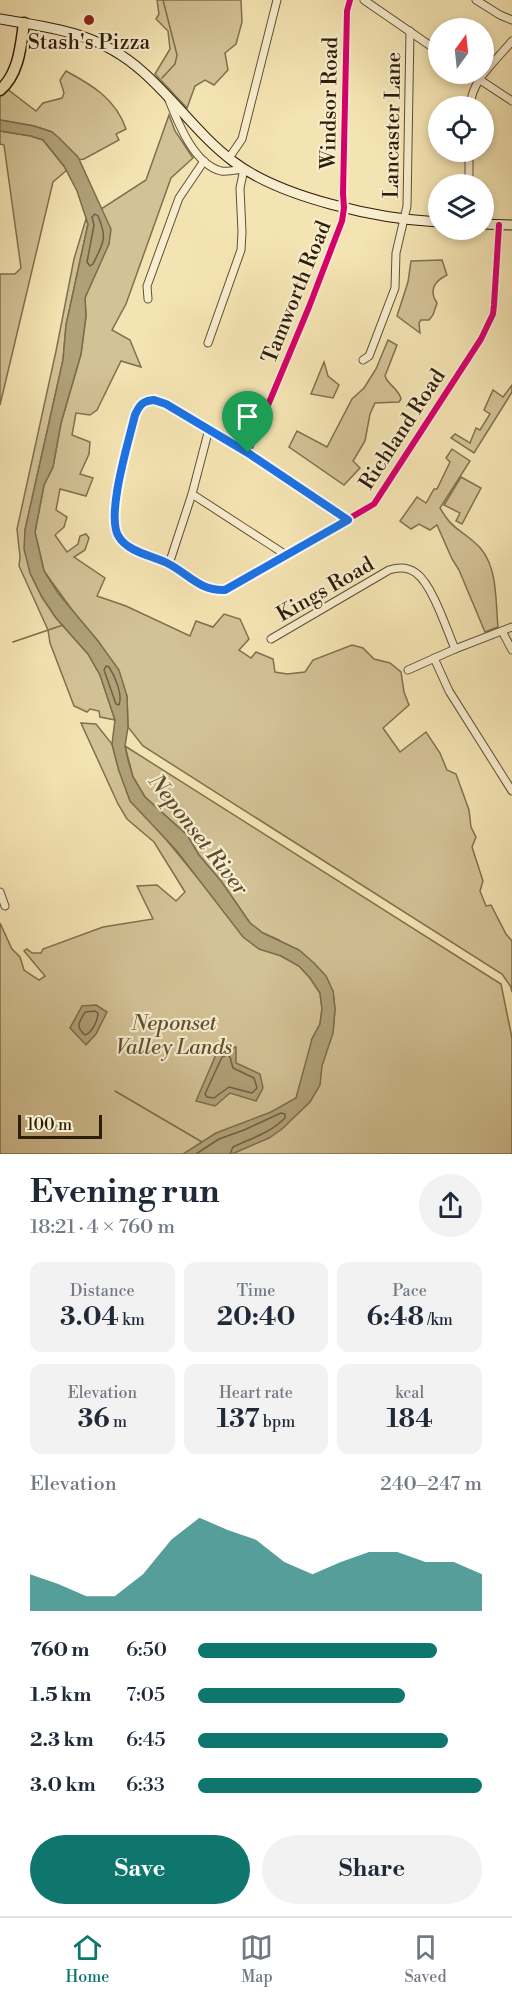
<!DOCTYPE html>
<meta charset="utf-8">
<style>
:root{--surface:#fff;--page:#f2f2f3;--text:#1f2937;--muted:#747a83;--line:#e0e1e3;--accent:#0f766e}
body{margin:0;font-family:"Libre Bodoni",serif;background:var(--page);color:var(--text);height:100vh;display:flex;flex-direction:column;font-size:22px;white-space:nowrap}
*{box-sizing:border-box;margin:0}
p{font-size:20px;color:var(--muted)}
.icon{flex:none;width:33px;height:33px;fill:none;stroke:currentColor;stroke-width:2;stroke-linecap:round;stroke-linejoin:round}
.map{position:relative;height:1154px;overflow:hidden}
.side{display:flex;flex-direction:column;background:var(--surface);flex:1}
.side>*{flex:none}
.needle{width:39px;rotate:15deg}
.buttons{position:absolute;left:428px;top:18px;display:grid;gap:12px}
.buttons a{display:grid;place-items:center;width:66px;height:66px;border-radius:50%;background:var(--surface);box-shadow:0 3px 9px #0003;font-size:30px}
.scale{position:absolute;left:18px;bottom:15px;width:84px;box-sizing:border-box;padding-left:6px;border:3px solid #2d1e08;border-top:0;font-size:16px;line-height:21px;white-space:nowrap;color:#2d1e08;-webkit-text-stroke:4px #f8edce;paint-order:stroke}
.pin{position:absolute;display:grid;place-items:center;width:51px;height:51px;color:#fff;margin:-62px -26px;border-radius:50% 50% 50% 0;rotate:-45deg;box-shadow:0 0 6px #0007}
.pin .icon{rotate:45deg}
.round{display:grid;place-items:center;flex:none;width:63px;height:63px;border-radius:32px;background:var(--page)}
.summary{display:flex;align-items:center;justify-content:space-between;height:102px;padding:0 30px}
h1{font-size:33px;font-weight:800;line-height:45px}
.metrics{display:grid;grid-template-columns:repeat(3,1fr);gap:9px;height:102px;padding:6px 30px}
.metrics div{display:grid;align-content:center;border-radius:12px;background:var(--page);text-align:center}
.metrics b{font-size:26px;font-weight:800}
.metrics small{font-size:16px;font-weight:400}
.metrics p{font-size:16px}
.chart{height:168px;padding:12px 30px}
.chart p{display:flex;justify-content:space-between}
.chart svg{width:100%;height:108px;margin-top:6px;fill:var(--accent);opacity:.7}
.cta{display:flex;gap:12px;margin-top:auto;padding:12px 30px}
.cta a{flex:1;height:69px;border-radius:36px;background:var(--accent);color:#fff;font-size:24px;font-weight:800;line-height:69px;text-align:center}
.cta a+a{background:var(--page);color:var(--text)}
ul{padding:0 30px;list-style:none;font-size:20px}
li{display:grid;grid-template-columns:96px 72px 1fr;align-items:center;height:45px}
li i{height:15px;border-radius:8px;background:var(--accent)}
.tabs{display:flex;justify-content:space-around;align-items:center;height:84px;border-top:2px solid var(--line);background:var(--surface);font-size:16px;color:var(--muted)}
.tabs a{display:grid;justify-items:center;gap:3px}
.tabs .active{color:var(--accent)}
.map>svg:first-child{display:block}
.green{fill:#d3c296;stroke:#80704f;stroke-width:1.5}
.water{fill:#b1a179;stroke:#7c6d4c;stroke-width:1.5}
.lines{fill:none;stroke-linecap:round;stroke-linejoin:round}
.shore{stroke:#6f6040;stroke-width:1.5}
.stream{stroke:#7c6d4c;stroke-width:1.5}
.minor-casing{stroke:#5f5033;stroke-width:9}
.secondary-casing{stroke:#2d1e08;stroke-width:11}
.primary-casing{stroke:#2d1e08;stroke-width:13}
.minor{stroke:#f8edce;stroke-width:7}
.secondary{stroke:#f8edce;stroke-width:9}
.primary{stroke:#f5e4b3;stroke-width:10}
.cycleway-casing{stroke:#f8edce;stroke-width:10}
.cycleway{stroke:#d6006c;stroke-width:6}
.route-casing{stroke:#fff;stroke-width:12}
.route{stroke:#1a73e8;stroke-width:8}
.poi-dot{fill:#8f2418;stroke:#f8edce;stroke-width:2}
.labels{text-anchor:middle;stroke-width:4.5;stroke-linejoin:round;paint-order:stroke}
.poi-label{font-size:21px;fill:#2d1e08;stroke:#f8edce}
.street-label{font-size:21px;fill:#2d1e08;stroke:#f8edce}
.park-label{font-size:21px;font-style:italic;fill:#5f4f33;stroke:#f8edce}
.water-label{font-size:22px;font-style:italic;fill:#5b4c30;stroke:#f8edce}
</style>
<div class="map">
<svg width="512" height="1154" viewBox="0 0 512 1154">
<rect width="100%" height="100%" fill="#f5e4b3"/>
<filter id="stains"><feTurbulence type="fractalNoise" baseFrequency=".00333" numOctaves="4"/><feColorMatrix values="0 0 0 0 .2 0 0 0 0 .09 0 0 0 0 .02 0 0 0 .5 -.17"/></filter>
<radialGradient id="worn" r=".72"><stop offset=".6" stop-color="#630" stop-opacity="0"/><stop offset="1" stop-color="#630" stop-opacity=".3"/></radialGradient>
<!-- green -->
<g class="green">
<path d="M 157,0 L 241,0 L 242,22 L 236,44 L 225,53 L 228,70 L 214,85 L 205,80 L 195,86 L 187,108 L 155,74 L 170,49 L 168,31 L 156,19 L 159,14 Z"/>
<path d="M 66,71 C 92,85 116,99 126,129 L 116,134 L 119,140 L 84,159 L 78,160 L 52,132 L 34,126 L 0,120 L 0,94 L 7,89 L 36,111 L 43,103 L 62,98 L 64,93 L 60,80 Z"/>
<path d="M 169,115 L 175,131 L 193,158 L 171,178 L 126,304 L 112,330 L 130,340 L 141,367 L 121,361 L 97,410 L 90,415 L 76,413 L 72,435 L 90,442 L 89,454 L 80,474 L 93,478 L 86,496 L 60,489 L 56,510 L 67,517 L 64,527 L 55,535 L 67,552 L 78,544 L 80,536 L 86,534 L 89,538 L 85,550 L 74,557 L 105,578 L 97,596 L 126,606 L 190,636 L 196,621 L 213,627 L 224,614 L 240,619 L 249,639 L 239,650 L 251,658 L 256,652 L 273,659 L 275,672 L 287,674 L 305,672 L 313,660 L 352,645 L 363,648 L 374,659 L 390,663 L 401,672 L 404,692 L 409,705 L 383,728 L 400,752 L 426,732 L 440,753 L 447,770 L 456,774 L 469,810 L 471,827 L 476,837 L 472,847 L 483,881 L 480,891 L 486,906 L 491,905 L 506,934 L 512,941 L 512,992 L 511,987 L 502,974 L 143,746 L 128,727 L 127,696 L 98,641 L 75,614 L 44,571 L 35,532 L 44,485 L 53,467 L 61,423 L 81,354 L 86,316 L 85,298 L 110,229 L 101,209 L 146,180 Z"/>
<path d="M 0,131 L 31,136 L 43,140 L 67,170 L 53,182 L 0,405 L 0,274 L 15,274 L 21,268 L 4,145 L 0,144 Z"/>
<path d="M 86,219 L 88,224 L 66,325 L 63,360 L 25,530 L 30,573 L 42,597 L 56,618 L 88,654 L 100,675 L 115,720 L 100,717 L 99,711 L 90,709 L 87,712 L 74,706 L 50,643 L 48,630 L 19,566 L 20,557 L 17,529 L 56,351 L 74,259 Z"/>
<path d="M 442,260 L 447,275 C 435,281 428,290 437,303 L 433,315 L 429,320 L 421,320 L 419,323 L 420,333 L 397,316 L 408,282 L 411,261 Z"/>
<path d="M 388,340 L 397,345 L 385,376 C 388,385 399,389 401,399 L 399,402 L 375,403 L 370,414 L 365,441 L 353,461 L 360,468 L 344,485 L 289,447 L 297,431 L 327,447 L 352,399 L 364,388 L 376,369 Z"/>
<path d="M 324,362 L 328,376 L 339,385 L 333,398 L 311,394 Z"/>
<path d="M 512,385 L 512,392 L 474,453 L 451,438 L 455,434 L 470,443 L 476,428 L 480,430 L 490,414 L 484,410 L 493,390 L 503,397 Z"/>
<path d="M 452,449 L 470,461 L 440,508 C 452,528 456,527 473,541 C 499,561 495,598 498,627 L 485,632 L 459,570 L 452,559 L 437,525 L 430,530 L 419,524 L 411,529 L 400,521 L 417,497 L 426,503 L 434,489 L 437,489 L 450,462 L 446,458 Z"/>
<path d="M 461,477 L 481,488 L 462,524 L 456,521 L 460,513 L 444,505 Z"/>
<path d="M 81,723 L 96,724 L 112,744 L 119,771 L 155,826 L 210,893 L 281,956 L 299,966 L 310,978 L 320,993 L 322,1009 L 320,1024 L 312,1039 L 333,1033 L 335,1009 L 333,991 L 279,940 L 263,933 L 250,923 L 221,881 L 199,855 L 187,835 L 145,797 L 133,777 L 125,746 L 501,984 L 512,1038 L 512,1154 L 0,1154 L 0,923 L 12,949 L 20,957 L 24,970 L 39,980 L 45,976 L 24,951 L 27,949 L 32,953 L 41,953 L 43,949 L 103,927 L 153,919 L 137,886 L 157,885 L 176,901 L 185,892 L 154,842 L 127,819 L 118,804 Z"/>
</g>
<!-- water -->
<g class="water">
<path d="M 0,120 L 34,126 L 52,132 L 58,137 L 78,157 L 111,229 L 109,244 L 85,298 L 86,316 L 81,354 L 61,423 L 53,467 L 44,485 L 35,532 L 44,571 L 58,593 L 98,641 L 119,670 L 127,696 L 128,727 L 125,746 L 128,760 L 133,777 L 145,797 L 187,835 L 199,855 L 221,881 L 250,923 L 263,933 L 299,950 L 314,963 L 326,976 L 333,991 L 335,1009 L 333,1033 L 322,1066 L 320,1085 L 310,1102 L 282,1129 L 269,1138 L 232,1154 L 183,1154 L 216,1133 L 271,1112 L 296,1098 L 312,1039 L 320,1024 L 322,1009 L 320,993 L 310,978 L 299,966 L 281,956 L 259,949 L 243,937 L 176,850 L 130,801 L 119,771 L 112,744 L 115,720 L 100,675 L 88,654 L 56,618 L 42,597 L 30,573 L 24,549 L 25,530 L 63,360 L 66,325 L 88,224 L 77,191 L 64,166 L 43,140 L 31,136 L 0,131 Z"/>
<path d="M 96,1005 L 107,1012 L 96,1034 L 86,1045 L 70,1028 L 82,1006 Z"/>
<path d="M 236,1047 L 236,1063 L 260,1074 L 263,1088 L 256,1101 L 230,1093 L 215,1106 L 196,1101 L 218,1050 Z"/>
</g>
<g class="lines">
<!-- shore -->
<g class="shore">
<path d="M 95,214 L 98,216 C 108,239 103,243 93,264 L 90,266 L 87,262 L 94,225 L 92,217 Z"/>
<path d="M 106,666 L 109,667 C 115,676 123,695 119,705 L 116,704 L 104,670 Z"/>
<path d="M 95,1011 L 98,1013 C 98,1020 92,1033 85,1035 C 75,1026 79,1023 85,1012 Z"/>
<path d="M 227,1055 L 230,1057 L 233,1068 L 254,1078 L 257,1088 L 252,1093 L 229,1087 L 214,1098 L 207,1097 L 205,1094 L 222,1057 Z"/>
<path d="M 196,1154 L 219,1139 L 244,1130 L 281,1113 L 285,1114 L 285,1118 C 270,1133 252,1138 233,1147 L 230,1154"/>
</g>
<!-- stream -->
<g class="stream">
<path d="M 162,78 L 175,64 L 177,55 L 163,0"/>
<path d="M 13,642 L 63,625"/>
<path d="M 115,1091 L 202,1142"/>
</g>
<defs>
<g id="minor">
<path d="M 364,0 L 438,51"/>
<path d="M 476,0 L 500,15 L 512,20"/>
<path d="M 471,74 L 512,101"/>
<path d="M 169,100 C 178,123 194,164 221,171 C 228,172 236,170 244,169 L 240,188 L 242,232 L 241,250 L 208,343"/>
<path d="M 470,106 C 472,79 496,61 512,41"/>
<path d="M 229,158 L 242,139 L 277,0"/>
<path d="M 469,184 L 469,152"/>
<path d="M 148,299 L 147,286 L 179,198 L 204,161"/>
<path d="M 363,360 L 369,356 L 371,351 L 395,288 L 396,253 L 407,206 L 410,31"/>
<path d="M 248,453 L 309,307 L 342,221 L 344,208 L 343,193 L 347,11 L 350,0"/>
<path d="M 192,494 L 286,555"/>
<path d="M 348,520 L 248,453 L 166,404 C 150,399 143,397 135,415 L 114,508 L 115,529 L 119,538 L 130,548 L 169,564 L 208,589 L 225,590 L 235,585 L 374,504 L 481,339 L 493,314 L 494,305 L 499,225"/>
<path d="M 169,564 L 192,494 L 209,429"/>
<path d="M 502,631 L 512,650"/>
<path d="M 271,639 L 389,570 C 398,567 408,567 416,573 C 432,584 447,630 455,649"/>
<path d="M 434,658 L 449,691 L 512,791"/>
<path d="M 408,670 L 455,649 L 512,627"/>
<path d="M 0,892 L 5,906"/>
</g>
<g id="secondary">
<path d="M 0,19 C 55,28 100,33 143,72 C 175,100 199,136 234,162 C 282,198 378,219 438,222"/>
<path d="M 483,224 L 512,225"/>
</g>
<path id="primary" d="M 0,90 C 19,74 21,45 24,23"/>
</defs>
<!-- minor casing -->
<use href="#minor" class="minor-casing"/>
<!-- secondary casing -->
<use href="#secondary" class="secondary-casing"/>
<!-- primary casing -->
<use href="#primary" class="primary-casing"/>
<!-- minor -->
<use href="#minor" class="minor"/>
<!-- secondary -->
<use href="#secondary" class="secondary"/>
<!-- primary -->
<use href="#primary" class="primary"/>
<defs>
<g id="cycleway">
<path d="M 248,453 L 309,307 L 342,221 L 344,208 L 343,193 L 347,11 L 350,0"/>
<path d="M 348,520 L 248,453 L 166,404 C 150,399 143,397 135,415 L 114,508 L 115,529 L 119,538 L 130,548 L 169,564 L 208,589 L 225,590 L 235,585 L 374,504 L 481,339 L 493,314 L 494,305 L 499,225"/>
</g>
</defs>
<!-- cycleway casing -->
<use href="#cycleway" class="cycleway-casing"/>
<!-- cycleway -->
<use href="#cycleway" class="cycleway"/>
</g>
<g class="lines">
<defs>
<path id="route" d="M 154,400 L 166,404 L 248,453 L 348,520 L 225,590 C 199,591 189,574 167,563 C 153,556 128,552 119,537 C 105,517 129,440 135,415 C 140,404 143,401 154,400 Z"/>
</defs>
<!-- route casing -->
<use href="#route" class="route-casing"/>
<!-- route -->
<use href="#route" class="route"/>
</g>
<!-- markers -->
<circle class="poi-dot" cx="89" cy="20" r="6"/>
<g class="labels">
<!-- poi labels -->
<g class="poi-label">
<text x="89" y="49">Stash's Pizza</text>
</g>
<!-- street labels -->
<g class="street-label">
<text transform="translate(329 103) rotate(-89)" y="7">Windsor Road</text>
<text transform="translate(392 125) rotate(-89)" y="7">Lancaster Lane</text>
<text transform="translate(296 292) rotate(-68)" y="7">Tamworth Road</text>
<text transform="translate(402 429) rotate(-57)" y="7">Richland Road</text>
<text transform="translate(325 589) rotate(-30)" y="7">Kings Road</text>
</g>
<!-- park labels -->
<g class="park-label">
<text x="174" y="1030">Neponset<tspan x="174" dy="24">Valley Lands</tspan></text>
</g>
<!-- water labels -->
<g class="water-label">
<text transform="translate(199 834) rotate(52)" y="8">Neponset River</text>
</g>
</g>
<rect width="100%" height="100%" filter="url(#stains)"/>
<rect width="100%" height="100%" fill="url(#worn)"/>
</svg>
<div class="buttons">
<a><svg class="needle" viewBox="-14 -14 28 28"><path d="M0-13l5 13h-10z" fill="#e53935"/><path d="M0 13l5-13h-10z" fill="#747a83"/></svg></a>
<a><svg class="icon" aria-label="locate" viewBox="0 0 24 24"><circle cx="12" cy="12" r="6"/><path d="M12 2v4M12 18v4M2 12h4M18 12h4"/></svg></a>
<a><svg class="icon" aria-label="layers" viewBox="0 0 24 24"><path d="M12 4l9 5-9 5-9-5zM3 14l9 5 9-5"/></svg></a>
</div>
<div class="scale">100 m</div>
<div class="pin" style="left:248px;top:453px;background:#1e9e55"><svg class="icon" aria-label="arrive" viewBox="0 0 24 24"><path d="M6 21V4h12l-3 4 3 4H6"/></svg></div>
</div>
<section class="side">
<div class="summary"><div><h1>Evening run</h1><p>18:21 · 4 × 760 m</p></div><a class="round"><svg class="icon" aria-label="share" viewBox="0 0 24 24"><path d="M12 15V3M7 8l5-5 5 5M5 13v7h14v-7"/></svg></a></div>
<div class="metrics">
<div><p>Distance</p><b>3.04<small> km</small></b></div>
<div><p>Time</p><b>20:40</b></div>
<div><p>Pace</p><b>6:48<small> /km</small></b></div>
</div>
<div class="metrics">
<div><p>Elevation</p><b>36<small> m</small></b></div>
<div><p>Heart rate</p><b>137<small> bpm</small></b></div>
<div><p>kcal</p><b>184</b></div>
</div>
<div class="chart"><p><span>Elevation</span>240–247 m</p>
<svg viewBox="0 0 160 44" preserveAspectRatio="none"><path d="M0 44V29L10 33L20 38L30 38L40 29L50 15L60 6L70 11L80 15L90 24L100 29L110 24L120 20L130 20L140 24L150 24L160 29V44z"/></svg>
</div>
<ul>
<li><b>760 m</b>6:50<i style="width:84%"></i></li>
<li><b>1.5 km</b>7:05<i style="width:73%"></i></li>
<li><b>2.3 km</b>6:45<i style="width:88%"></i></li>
<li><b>3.0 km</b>6:33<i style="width:100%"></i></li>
</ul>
<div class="cta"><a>Save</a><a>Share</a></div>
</section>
<nav class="tabs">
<a class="active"><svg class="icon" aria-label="home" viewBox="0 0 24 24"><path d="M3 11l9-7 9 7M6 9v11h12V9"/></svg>Home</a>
<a><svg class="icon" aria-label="map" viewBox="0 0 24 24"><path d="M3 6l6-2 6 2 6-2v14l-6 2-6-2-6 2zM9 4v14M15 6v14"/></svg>Map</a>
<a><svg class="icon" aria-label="saved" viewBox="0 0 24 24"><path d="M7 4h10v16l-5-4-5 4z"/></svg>Saved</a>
</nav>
